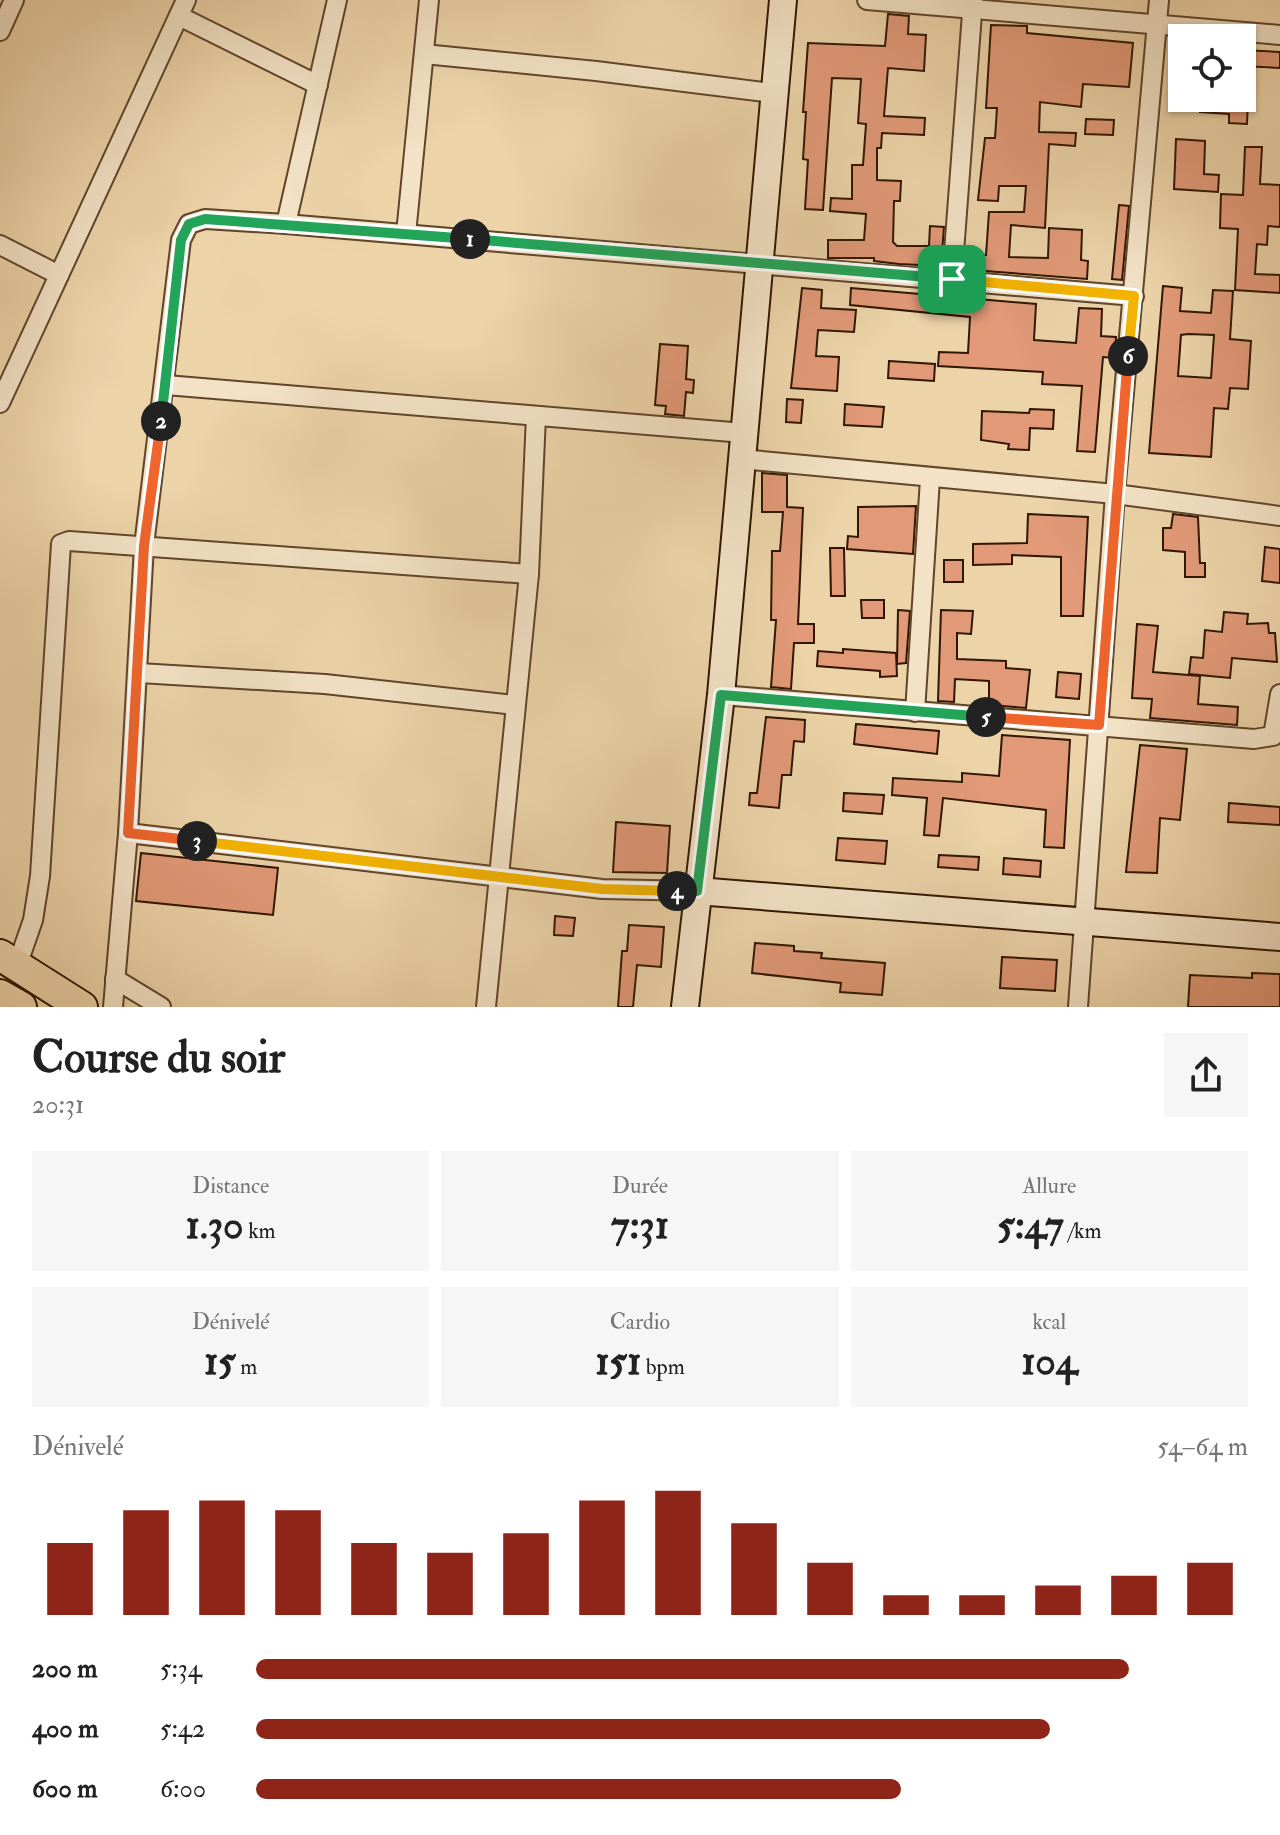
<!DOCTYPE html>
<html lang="fr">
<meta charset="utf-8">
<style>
:root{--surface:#fff;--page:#f6f6f6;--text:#222;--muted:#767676;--accent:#8f2418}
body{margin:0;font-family:"IM FELL Double Pica",serif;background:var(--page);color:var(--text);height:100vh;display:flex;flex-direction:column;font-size:30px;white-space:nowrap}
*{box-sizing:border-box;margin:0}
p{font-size:26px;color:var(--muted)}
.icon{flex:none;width:44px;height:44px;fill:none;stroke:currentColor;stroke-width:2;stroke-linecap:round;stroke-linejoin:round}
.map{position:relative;height:1007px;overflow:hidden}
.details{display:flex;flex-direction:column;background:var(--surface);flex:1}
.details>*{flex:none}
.tools{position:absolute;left:1168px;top:24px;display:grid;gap:16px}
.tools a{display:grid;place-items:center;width:88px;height:88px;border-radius:0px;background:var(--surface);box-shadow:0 2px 6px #0004;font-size:40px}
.pin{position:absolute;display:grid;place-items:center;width:68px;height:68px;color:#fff;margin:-34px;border-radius:16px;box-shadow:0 4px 12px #0006}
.km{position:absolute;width:40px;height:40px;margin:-20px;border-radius:50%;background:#222;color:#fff;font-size:22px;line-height:40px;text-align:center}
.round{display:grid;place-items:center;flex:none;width:84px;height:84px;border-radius:0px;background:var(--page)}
.overview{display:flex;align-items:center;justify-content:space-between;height:136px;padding:0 32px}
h1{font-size:44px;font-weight:800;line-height:60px}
.figures{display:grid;grid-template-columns:repeat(3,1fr);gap:12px;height:136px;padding:8px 32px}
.figures div{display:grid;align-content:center;border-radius:0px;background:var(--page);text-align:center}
.figures b{font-size:40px;font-weight:800}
.figures small{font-size:22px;font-weight:400}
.figures p{font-size:22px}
.chart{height:224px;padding:16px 32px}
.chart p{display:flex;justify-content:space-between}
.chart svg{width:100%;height:144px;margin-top:8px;stroke:var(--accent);stroke-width:6}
ul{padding:0 32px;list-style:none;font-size:26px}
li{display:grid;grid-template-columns:128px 96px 1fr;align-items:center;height:60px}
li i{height:20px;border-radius:10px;background:var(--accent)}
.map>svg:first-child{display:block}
.building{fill:#e19977;stroke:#301600;stroke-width:2;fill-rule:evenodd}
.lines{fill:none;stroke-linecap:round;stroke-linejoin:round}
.street-casing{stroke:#5f452a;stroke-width:22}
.secondary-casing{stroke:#301600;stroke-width:30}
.primary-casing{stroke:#301600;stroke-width:34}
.street{stroke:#f3e2c6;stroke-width:18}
.secondary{stroke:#f3e2c6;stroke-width:26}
.primary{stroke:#ecd3a8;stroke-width:30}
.split-1-casing{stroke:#fff;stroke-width:16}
.split-2-casing{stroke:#fff;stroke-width:16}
.split-3-casing{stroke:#fff;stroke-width:16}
.split-4-casing{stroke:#fff;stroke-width:16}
.split-5-casing{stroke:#fff;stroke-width:16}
.split-6-casing{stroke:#fff;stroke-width:16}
.split-7-casing{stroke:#fff;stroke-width:16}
.split-1{stroke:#22a559;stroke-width:10}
.split-2{stroke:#22a559;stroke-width:10}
.split-3{stroke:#f0652b;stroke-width:10}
.split-4{stroke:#f5b400;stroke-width:10}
.split-5{stroke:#22a559;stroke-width:10}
.split-6{stroke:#f0652b;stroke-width:10}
.split-7{stroke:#f5b400;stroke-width:10}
</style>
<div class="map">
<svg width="1280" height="1007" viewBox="0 0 1280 1007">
<rect width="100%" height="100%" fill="#ecd3a8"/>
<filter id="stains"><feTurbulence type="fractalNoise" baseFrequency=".0025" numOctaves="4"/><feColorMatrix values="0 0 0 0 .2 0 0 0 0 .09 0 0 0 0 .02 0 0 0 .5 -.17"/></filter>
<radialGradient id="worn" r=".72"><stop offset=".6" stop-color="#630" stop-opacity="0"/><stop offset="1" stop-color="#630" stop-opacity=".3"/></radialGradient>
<!-- building -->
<g class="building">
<path d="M 888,14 L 909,16 L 908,34 L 926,35 L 924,71 L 888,68 L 884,116 L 925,118 L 924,135 L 882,133 L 881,148 L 877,148 L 877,180 L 901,181 L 900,201 L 894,201 L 893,242 L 897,246 L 929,246 L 930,226 L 944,227 L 941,266 L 899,264 L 874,261 L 874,258 L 828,258 L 828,240 L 864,240 L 866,214 L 830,211 L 831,198 L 852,199 L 852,165 L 863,165 L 866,124 L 858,123 L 861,79 L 832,78 L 823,210 L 805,209 L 808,160 L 803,159 L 806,112 L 803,112 L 808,43 L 885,46 Z"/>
<path d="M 991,25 L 1027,26 L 1027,33 L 1133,43 L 1129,87 L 1083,84 L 1081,107 L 1040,102 L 1039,132 L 1076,133 L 1075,146 L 1049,144 L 1045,228 L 1011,225 L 1009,257 L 1048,258 L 1049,228 L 1082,230 L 1081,260 L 1088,261 L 1087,279 L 972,270 L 972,255 L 986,255 L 989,212 L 1024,212 L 1026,186 L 999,186 L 998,201 L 978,200 L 985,138 L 995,138 L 997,108 L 986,108 Z"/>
<path d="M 1242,50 L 1280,52 L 1280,68 L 1242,66 Z"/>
<path d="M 1201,98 L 1248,98 L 1247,124 L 1229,123 L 1229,114 L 1200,112 Z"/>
<path d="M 1086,119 L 1114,120 L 1113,135 L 1085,134 Z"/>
<path d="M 1176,139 L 1205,141 L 1204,174 L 1219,175 L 1218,192 L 1174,189 Z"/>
<path d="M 1245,147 L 1262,147 L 1260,184 L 1280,185 L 1280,227 L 1268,226 L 1267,245 L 1257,244 L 1255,274 L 1280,275 L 1280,293 L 1235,290 L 1238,229 L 1220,228 L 1221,194 L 1243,195 Z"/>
<path d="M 1119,205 L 1129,206 L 1122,280 L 1112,279 Z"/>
<path d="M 1163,286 L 1182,288 L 1180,311 L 1211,313 L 1213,290 L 1233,291 L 1230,339 L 1251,341 L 1248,389 L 1230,388 L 1228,409 L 1214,408 L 1211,457 L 1149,453 ZM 1188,334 L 1214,335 L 1211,378 L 1178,376 L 1181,335 Z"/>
<path d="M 802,288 L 822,290 L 821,308 L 856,310 L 854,332 L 818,330 L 816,356 L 839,357 L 837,391 L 791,388 Z"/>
<path d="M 851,288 L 1036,304 L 1034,340 L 1076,343 L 1079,308 L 1102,309 L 1101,336 L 1116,337 L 1115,358 L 1103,357 L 1095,452 L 1077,451 L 1082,386 L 1042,384 L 1043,372 L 938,366 L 939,352 L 968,353 L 970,317 L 850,305 Z"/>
<path d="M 660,344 L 688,346 L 686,379 L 694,380 L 693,393 L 686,392 L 684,416 L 665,414 L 666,406 L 655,405 Z"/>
<path d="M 889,361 L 935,364 L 934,381 L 888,378 Z"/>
<path d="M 787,399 L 803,400 L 801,423 L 786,422 Z"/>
<path d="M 845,404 L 884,407 L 882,427 L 844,425 Z"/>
<path d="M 1030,409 L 1054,410 L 1053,429 L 1030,428 L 1029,450 L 1008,449 L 1009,444 L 981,440 L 982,411 L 1029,413 Z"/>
<path d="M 762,473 L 787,475 L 787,507 L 803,508 L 798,624 L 814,624 L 814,643 L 794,643 L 791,689 L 771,687 L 776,620 L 771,620 L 772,551 L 780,551 L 783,512 L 762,512 Z"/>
<path d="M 916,506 L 913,554 L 847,549 L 848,536 L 858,537 L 858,507 Z"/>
<path d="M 1028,514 L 1088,517 L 1083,616 L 1061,616 L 1061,557 L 1012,555 L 1012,564 L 973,565 L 973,544 L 1027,543 Z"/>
<path d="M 1173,514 L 1198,517 L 1200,563 L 1205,563 L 1205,577 L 1185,577 L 1185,552 L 1163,550 L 1163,528 L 1171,528 Z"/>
<path d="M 1265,547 L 1280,549 L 1280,583 L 1262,581 Z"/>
<path d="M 830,548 L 844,548 L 845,596 L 831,596 Z"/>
<rect x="944" y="560" width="19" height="22"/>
<path d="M 861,600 L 884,600 L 884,618 L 862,618 Z"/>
<path d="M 898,610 L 910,611 L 906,663 L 897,664 Z"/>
<path d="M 941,610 L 973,611 L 971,634 L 957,633 L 957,659 L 1006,661 L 1006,668 L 1030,670 L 1026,708 L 989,705 L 989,681 L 955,679 L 954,702 L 938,701 Z"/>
<path d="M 1224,612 L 1248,614 L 1247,624 L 1268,623 L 1269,633 L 1275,633 L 1277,662 L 1232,658 L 1230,678 L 1189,674 L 1191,657 L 1203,658 L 1205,630 L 1222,632 Z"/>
<path d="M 1137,624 L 1158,626 L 1153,672 L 1200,676 L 1198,704 L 1238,707 L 1237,725 L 1150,718 L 1152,699 L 1132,698 Z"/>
<path d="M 843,649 L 896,653 L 897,676 L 880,677 L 880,671 L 817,666 L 818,651 L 843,653 Z"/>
<path d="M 1058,672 L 1081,674 L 1079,699 L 1056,697 Z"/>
<path d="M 766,717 L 805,720 L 804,742 L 794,741 L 791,775 L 782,775 L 779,808 L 749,805 L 750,793 L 757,793 Z"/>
<path d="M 856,724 L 939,731 L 937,754 L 854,744 Z"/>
<path d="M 1002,735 L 1070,740 L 1064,848 L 1044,847 L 1046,810 L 943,798 L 939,836 L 924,835 L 927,798 L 892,795 L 893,778 L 962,782 L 962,773 L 999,776 Z"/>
<path d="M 1140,745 L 1187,749 L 1180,820 L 1160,818 L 1157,873 L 1126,872 Z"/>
<path d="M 844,793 L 884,795 L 882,814 L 843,811 Z"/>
<path d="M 1229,803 L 1280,807 L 1280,825 L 1228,822 Z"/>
<path d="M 616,822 L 670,826 L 667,873 L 613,872 Z"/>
<path d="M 838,838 L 887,841 L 885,864 L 836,860 Z"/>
<path d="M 141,853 L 278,868 L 273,915 L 136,901 Z"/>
<path d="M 939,855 L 979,857 L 978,870 L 938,867 Z"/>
<path d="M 1004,858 L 1041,861 L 1040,877 L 1003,874 Z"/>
<path d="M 555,916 L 575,918 L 573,936 L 554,935 Z"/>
<path d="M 629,925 L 664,927 L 661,967 L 637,965 L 633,1007 L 618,1007 L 622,951 L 627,951 Z"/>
<path d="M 755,943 L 794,946 L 794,951 L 822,953 L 821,958 L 885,963 L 882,995 L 840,992 L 841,983 L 752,973 Z"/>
<path d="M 1002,957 L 1057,960 L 1055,991 L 1000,988 Z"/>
<path d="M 1252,973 L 1280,974 L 1280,1007 L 1188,1007 L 1190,975 L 1252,978 Z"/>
</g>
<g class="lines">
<defs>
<g id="street">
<path d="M 867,0 L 1280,35"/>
<path d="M 179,16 L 318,85"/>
<path d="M 0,31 L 14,0"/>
<path d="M 424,54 L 596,71 L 772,93"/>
<path d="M 286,224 L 337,0"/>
<path d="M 406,234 L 429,0"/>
<path d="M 0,245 L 59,275"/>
<path d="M 952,279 L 973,0"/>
<path d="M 166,385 L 744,433"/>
<path d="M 0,403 L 186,0"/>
<path d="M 741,459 L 1115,494 L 1280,516"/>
<path d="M 139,673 L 325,684 L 514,705"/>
<path d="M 721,695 L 1254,739 L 1273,736 L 1280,694"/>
<path d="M 915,712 L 930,479"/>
<path d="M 128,833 L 602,889 L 697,891"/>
<path d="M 17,966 L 33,920 L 40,876 L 61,544 L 69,541 L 529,574"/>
<path d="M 115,979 L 161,1007"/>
<path d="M 113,1007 L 128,833 L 144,546 L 181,240 L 189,224 L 205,219 L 286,224 L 1134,296"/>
<path d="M 486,1007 L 529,574 L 536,416"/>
<path d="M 1078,1007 L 1115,494 L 1159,0"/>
</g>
<g id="secondary">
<path d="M 697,891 L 1280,937"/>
<path d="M 685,1007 L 721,695 L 783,0"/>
</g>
<g id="primary">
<path d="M 0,955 L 82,1007"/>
<path d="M 0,995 L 21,1007"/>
</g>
</defs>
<!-- street casing -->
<use href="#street" class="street-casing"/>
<!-- secondary casing -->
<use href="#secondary" class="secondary-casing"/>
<!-- primary casing -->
<use href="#primary" class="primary-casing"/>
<!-- street -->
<use href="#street" class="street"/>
<!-- secondary -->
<use href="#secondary" class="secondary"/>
<!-- primary -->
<use href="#primary" class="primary"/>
</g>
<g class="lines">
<defs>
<path id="split-1" d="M 470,239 L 952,279"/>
<path id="split-2" d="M 161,421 L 181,240 L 189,224 L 205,219 L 470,239"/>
<path id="split-3" d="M 161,421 L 144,546 L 128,833 L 197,841"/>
<path id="split-4" d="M 197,841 L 602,889 L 677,891"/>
<path id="split-5" d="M 677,891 L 697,891 L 721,695 L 986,717"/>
<path id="split-6" d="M 986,717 L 1099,725 L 1128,356"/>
<path id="split-7" d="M 952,279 L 1134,296 L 1128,356"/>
</defs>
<!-- split-1 casing -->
<use href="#split-1" class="split-1-casing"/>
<!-- split-2 casing -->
<use href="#split-2" class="split-2-casing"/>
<!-- split-3 casing -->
<use href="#split-3" class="split-3-casing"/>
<!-- split-4 casing -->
<use href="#split-4" class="split-4-casing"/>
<!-- split-5 casing -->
<use href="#split-5" class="split-5-casing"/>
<!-- split-6 casing -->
<use href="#split-6" class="split-6-casing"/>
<!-- split-7 casing -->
<use href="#split-7" class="split-7-casing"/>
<!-- split-1 -->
<use href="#split-1" class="split-1"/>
<!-- split-2 -->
<use href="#split-2" class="split-2"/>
<!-- split-3 -->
<use href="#split-3" class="split-3"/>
<!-- split-4 -->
<use href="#split-4" class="split-4"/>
<!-- split-5 -->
<use href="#split-5" class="split-5"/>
<!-- split-6 -->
<use href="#split-6" class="split-6"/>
<!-- split-7 -->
<use href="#split-7" class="split-7"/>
</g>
<rect width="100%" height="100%" filter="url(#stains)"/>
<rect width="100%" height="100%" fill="url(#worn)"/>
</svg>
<div class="tools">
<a><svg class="icon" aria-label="locate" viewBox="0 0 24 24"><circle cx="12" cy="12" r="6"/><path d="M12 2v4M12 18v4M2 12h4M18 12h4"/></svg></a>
</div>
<div class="pin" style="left:952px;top:279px;background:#1e9e55"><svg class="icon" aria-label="arrive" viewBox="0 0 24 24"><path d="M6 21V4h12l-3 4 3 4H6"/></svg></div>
<b class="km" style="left:470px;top:239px">1</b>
<b class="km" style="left:161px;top:421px">2</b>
<b class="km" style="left:197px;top:841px">3</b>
<b class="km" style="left:677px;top:891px">4</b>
<b class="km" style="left:986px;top:717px">5</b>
<b class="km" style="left:1128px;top:356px">6</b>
</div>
<section class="details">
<div class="overview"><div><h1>Course du soir</h1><p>20:31</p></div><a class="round"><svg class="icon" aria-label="share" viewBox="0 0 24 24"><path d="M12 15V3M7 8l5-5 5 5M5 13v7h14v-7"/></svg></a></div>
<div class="figures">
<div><p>Distance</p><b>1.30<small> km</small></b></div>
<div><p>Durée</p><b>7:31</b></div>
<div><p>Allure</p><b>5:47<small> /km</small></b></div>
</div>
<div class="figures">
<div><p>Dénivelé</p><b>15<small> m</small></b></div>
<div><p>Cardio</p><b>151<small> bpm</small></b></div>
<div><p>kcal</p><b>104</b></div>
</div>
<div class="chart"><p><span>Dénivelé</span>54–64 m</p>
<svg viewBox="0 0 160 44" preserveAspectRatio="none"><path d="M5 44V22M15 44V12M25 44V9M35 44V12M45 44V22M55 44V25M65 44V19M75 44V9M85 44V6M95 44V16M105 44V28M115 44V38M125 44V38M135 44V35M145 44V32M155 44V28"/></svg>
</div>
<ul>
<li><b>200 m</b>5:34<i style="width:88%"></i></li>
<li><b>400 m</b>5:42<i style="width:80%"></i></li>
<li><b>600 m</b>6:00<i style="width:65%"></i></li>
</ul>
</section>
